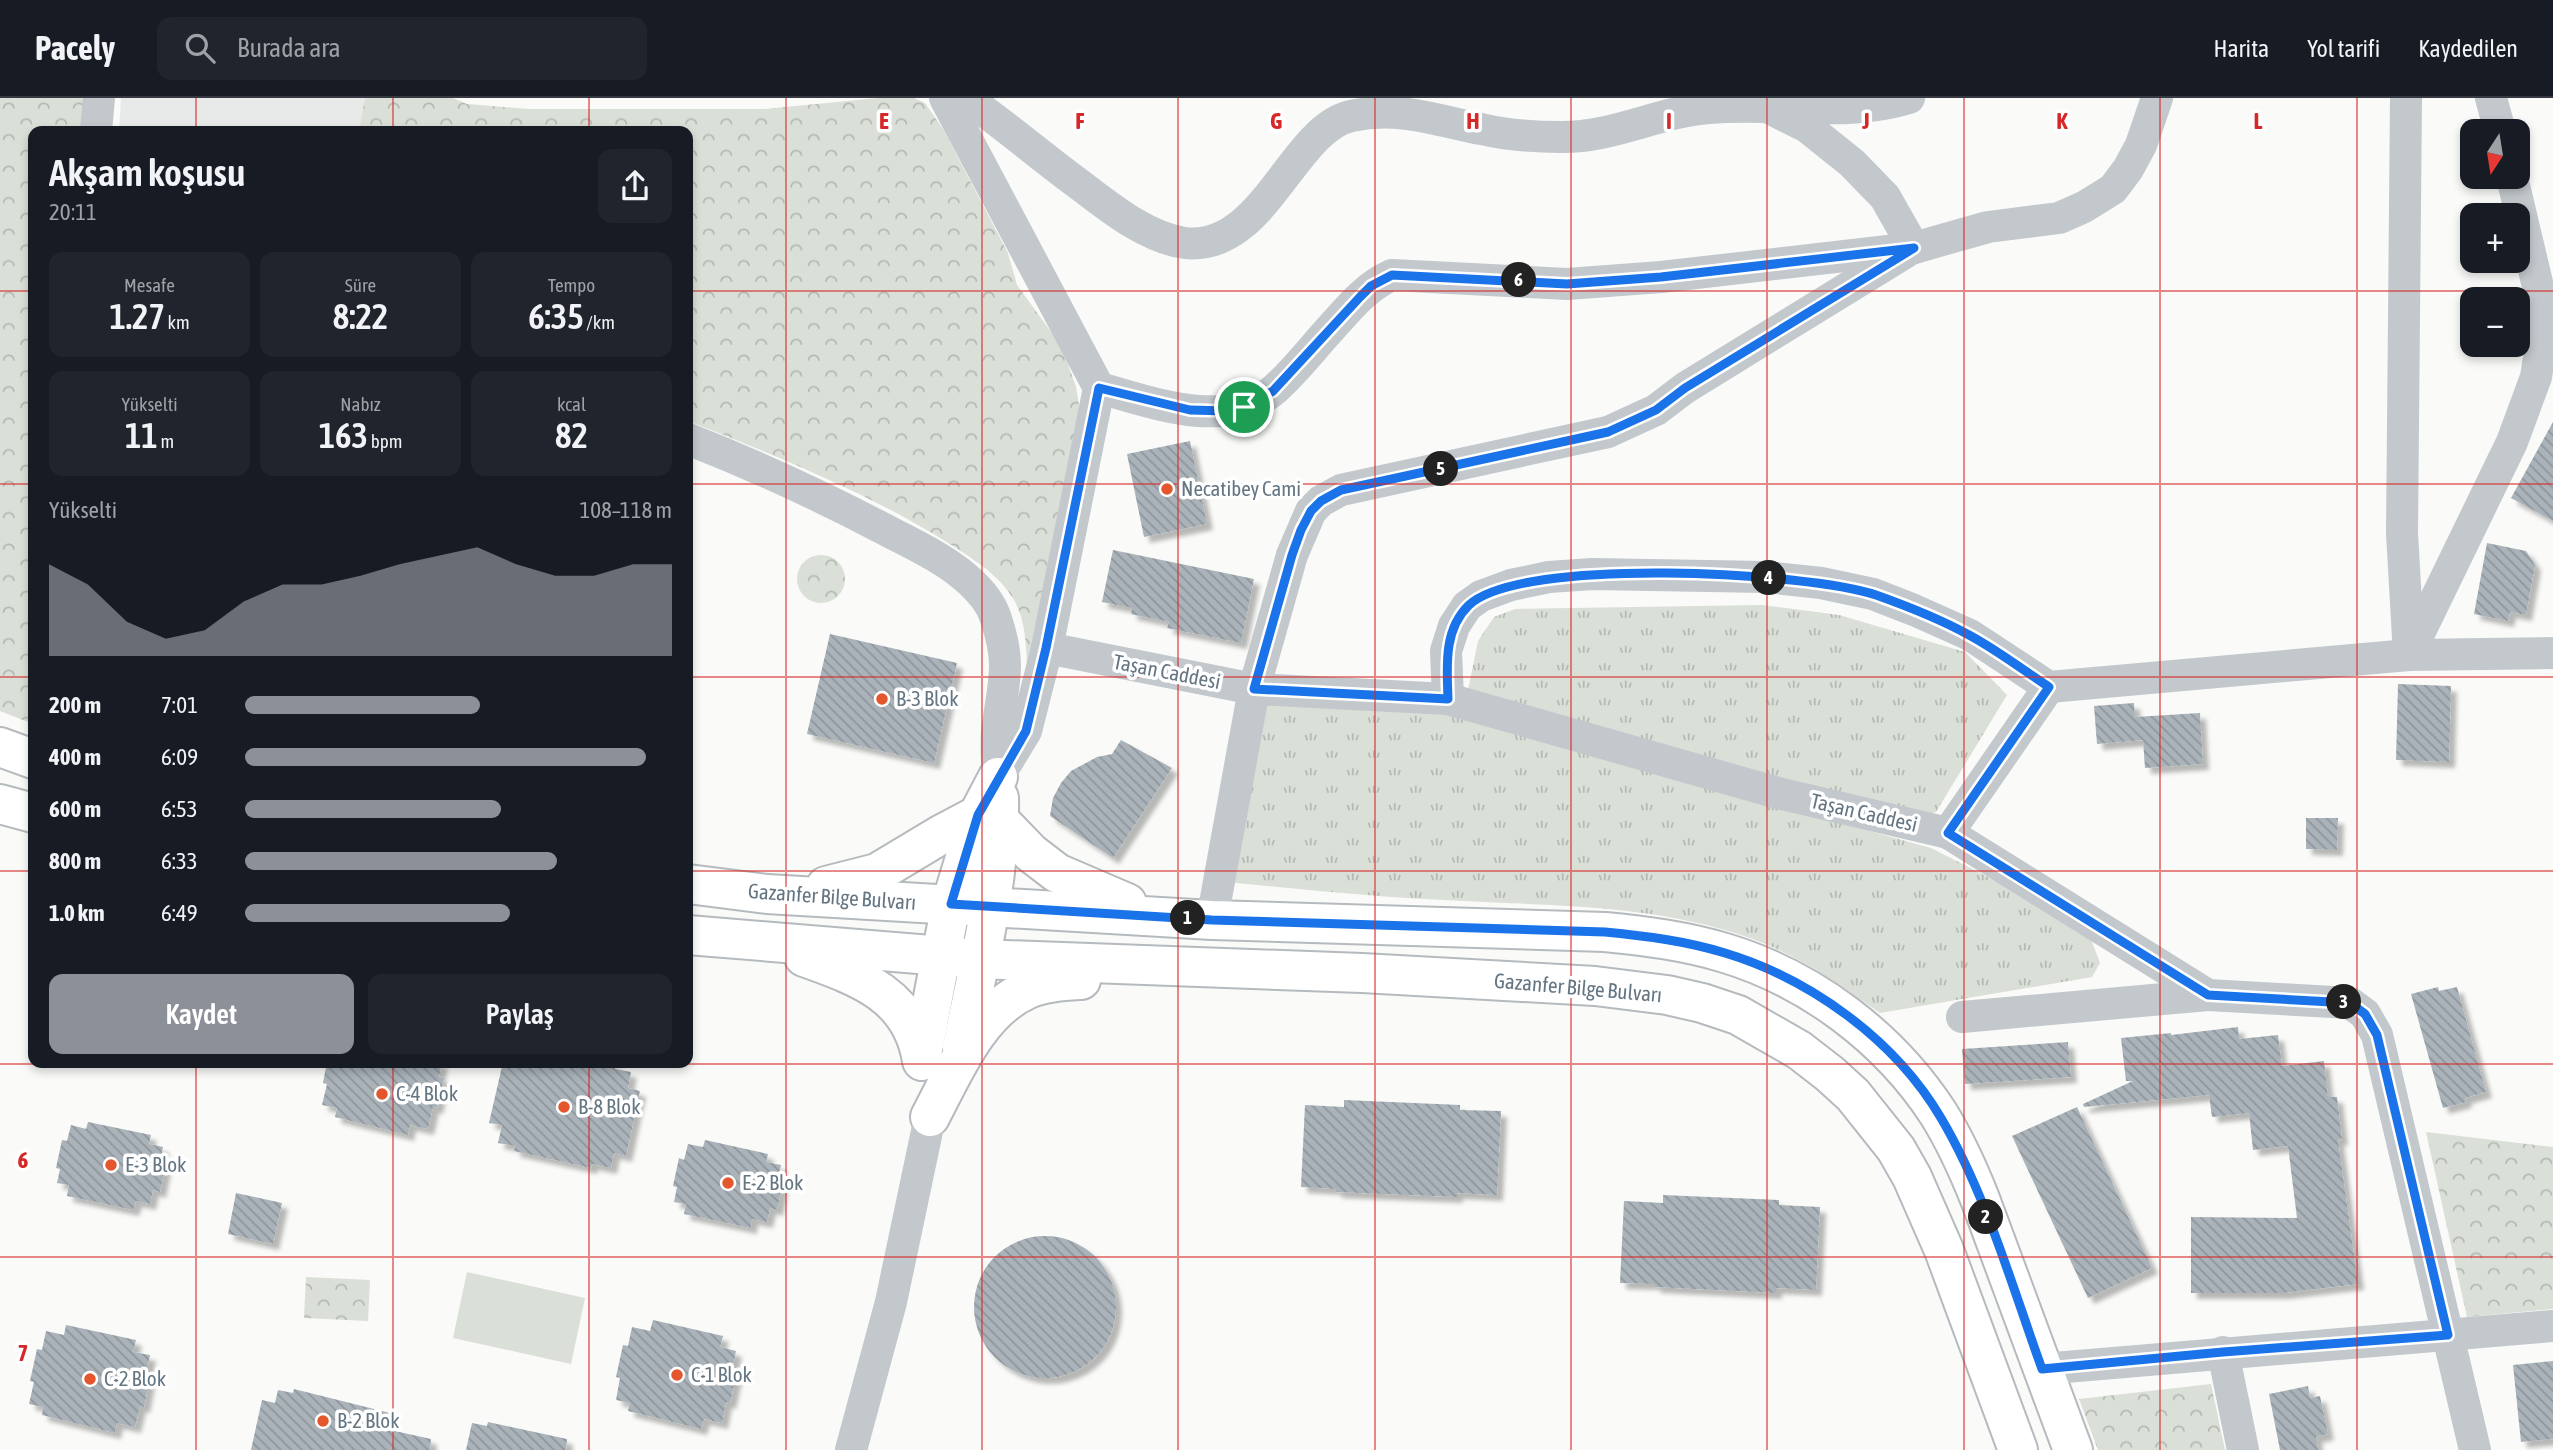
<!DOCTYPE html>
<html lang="tr">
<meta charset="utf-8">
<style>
:root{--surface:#171b24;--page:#20242c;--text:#f1f3f6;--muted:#9ea1a6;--line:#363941;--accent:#8c9099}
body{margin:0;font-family:"Asap Condensed",sans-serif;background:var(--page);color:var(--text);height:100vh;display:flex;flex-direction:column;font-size:26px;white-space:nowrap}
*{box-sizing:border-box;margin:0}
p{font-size:23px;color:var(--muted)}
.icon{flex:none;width:38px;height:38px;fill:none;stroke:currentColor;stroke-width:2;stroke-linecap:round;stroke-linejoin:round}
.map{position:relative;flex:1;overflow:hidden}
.panel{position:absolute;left:28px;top:28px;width:665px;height:942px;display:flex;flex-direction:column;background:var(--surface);border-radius:14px;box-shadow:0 4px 10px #0003}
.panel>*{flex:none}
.needle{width:46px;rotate:192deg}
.tools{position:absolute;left:2460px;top:21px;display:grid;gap:14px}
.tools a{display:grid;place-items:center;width:70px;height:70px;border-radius:14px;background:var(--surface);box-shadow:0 4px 10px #0003;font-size:35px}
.pin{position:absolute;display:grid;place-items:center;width:60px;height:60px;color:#fff;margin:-30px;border:4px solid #fff;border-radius:50%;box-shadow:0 2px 7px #0007}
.km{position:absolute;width:35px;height:35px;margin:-18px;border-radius:50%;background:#222;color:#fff;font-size:19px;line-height:35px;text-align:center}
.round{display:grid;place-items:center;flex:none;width:74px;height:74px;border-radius:14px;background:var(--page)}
.summary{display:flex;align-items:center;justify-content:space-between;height:119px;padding:0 21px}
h1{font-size:38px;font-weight:600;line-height:52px}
.stats{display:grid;grid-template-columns:repeat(3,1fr);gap:10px;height:119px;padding:7px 21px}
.stats div{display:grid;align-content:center;border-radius:14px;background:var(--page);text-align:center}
.stats b{font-size:35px;font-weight:600}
.stats small{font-size:19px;font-weight:400}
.stats p{font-size:19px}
.chart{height:196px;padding:14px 21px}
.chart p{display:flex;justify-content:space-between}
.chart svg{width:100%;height:126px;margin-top:7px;fill:var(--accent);opacity:.7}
.action{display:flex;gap:14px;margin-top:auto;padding:14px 21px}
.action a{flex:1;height:80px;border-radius:14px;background:var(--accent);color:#fff;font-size:28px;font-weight:600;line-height:80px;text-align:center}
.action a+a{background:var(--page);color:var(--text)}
ul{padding:0 21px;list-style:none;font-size:23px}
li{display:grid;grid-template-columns:112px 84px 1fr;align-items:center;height:52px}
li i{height:18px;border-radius:9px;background:var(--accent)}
header{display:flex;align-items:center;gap:42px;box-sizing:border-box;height:98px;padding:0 35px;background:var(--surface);border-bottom:2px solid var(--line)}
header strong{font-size:33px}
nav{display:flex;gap:38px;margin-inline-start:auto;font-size:24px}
.search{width:490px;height:63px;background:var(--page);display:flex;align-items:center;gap:18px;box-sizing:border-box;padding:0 24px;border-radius:14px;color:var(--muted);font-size:26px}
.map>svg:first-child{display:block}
.built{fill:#e8e9e9}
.grass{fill:url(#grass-tufts)}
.forest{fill:url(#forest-crowns)}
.pitch{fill:#dadfd7}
.building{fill:url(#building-back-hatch);filter:url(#shadow)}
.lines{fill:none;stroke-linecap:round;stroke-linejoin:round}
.major-casing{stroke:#b5babe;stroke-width:42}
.minor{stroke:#c3c8cc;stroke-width:32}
.major{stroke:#fff;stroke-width:38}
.route-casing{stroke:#fff;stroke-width:14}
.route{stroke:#1a73e8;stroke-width:9}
.grid{fill:none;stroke:#d62828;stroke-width:2;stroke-opacity:0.55}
.poi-dot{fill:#e4572e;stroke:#fff;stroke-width:2.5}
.labels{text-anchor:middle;stroke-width:7;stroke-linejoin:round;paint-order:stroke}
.poi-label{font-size:21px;fill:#657683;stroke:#fff;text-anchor:start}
.street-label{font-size:21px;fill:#657683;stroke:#fff}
.grid-label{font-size:23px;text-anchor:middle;font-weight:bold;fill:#d62828;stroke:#fff;stroke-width:7;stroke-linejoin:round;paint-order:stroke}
</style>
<header>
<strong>Pacely</strong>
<div class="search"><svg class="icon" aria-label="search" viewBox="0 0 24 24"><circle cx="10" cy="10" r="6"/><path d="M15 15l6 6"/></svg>Burada ara</div>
<nav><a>Harita</a><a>Yol tarifi</a><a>Kaydedilen</a></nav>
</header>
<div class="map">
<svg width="2553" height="1352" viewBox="0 0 2553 1352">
<defs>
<pattern id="grass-tufts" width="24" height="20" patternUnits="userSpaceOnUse" patternTransform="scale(1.75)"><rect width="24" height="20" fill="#dadfd7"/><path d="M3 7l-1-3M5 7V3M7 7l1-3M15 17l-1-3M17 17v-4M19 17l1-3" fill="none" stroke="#b4b9b4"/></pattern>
<pattern id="forest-crowns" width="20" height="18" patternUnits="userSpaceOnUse" patternTransform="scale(1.75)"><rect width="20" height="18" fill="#dadfd7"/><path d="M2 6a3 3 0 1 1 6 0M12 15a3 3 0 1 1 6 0" fill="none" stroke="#b4b9b4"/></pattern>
<pattern id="building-back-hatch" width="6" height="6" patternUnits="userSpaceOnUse" patternTransform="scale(1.75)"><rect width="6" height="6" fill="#aab3b9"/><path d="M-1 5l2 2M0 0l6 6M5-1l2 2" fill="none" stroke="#8e969c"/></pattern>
<filter id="shadow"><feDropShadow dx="6" dy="6" stdDeviation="2" flood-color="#0004"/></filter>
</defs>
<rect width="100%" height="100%" fill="#fafaf8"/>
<!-- built -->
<path class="built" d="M 121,0 L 365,0 L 360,27 L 361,33 L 119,33 Z"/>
<!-- grass -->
<g class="grass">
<path d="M 1762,507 L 1839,517 L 1965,554 L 2007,597 L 1936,714 L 1926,717 L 1907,715 L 1468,592 L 1478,543 L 1494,519 L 1515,511 Z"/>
<path d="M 1276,601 L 1405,605 L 1931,750 L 2063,817 L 2091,841 L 2100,865 L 2092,879 L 1880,915 C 1839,886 1795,855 1747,839 C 1655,807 1560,808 1464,803 C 1385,800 1306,792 1227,784 L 1262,611 Z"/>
</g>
<!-- forest -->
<g class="forest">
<path d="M 0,0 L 84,0 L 83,33 L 33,33 L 33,626 L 0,613 Z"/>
<path d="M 365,0 L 453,0 L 467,6 L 529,11 L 765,11 L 878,0 L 914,0 L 925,5 L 943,31 L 1008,155 L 1017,187 L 1062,249 L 1076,289 L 1081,318 L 1028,586 C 1026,559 1028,526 1014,502 C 999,476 970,459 945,443 C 864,393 777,358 688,323 L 688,33 L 361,33 L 360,27 Z"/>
<circle cx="821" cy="481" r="24"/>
<path d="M 2426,1034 L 2553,1049 L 2553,1211 L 2467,1219 Z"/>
<path d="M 306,1179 L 370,1182 L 368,1223 L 304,1220 Z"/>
<path d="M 2211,1286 L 2225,1352 L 2098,1352 L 2079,1301 Z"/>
</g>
<!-- pitch -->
<path class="pitch" d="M 467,1174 L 585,1200 L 571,1266 L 453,1240 Z"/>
<!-- building -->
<g class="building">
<path d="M 2553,324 L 2553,423 L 2511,400 Z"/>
<path d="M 1190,343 L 1207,426 L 1144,439 L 1127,356 Z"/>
<path d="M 2487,445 L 2526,453 L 2535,467 L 2526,517 L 2510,514 L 2508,523 L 2474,516 Z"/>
<path d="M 1113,452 L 1254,481 L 1241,545 L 1167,530 L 1169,524 L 1131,516 L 1132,510 L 1102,504 Z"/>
<path d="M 830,536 L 957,565 L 934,665 L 807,636 Z"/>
<path d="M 2398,586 L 2451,588 L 2449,664 L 2396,662 Z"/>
<path d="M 2134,605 L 2135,619 L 2200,615 L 2203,666 L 2145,670 L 2143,642 L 2097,646 L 2094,608 Z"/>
<path d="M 1121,642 L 1172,670 L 1113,760 L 1050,718 L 1053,700 L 1061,685 L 1071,673 L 1097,659 L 1112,656 Z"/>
<path d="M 2306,720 L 2338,720 L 2337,752 L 2306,751 Z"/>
<path d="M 2438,889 L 2439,893 L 2457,889 L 2486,994 L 2465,1000 L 2466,1004 L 2443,1010 L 2411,896 Z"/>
<path d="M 2238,929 L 2239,941 L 2278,937 L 2282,968 L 2324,963 L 2328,999 L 2337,999 L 2342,1041 L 2338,1042 L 2358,1186 L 2283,1195 L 2191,1195 L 2191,1119 L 2297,1120 L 2288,1048 L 2253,1052 L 2249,1015 L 2212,1019 L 2209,997 L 2084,1009 L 2083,1006 L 2133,983 L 2126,983 L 2121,940 L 2171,935 L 2171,937 Z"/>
<path d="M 2068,944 L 2071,979 L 1965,986 L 1962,951 Z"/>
<path d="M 327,964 L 442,964 L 439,979 L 444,980 L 437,1010 L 433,1009 L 428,1031 L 410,1027 L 408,1037 L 335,1019 L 337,1010 L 322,1007 L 327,986 L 323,985 Z"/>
<path d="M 503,964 L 602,964 L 616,967 L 615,971 L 631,974 L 628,990 L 640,993 L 626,1058 L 614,1055 L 611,1070 L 592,1066 L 591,1070 L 514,1053 L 515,1048 L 498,1045 L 502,1027 L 489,1025 Z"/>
<path d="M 1344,1002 L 1460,1007 L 1460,1012 L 1501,1013 L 1497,1097 L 1457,1095 L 1457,1099 L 1336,1094 L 1336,1091 L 1301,1089 L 1305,1007 L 1344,1009 Z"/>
<path d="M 2077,1009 L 2152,1170 L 2088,1200 L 2012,1038 Z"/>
<path d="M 88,1024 L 151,1037 L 149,1046 L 163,1049 L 160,1063 L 166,1064 L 160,1094 L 153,1092 L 150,1106 L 136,1103 L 133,1112 L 67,1098 L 69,1087 L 57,1085 L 60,1071 L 56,1070 L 62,1042 L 67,1043 L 71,1027 L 86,1031 Z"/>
<path d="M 705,1042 L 768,1056 L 766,1064 L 781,1067 L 778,1081 L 783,1083 L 777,1112 L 770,1110 L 767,1124 L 752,1121 L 751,1130 L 684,1116 L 686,1106 L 674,1104 L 677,1089 L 673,1088 L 679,1060 L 684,1062 L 688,1046 L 703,1049 Z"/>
<path d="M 236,1095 L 282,1105 L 273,1146 L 228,1136 Z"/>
<path d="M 1663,1097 L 1779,1102 L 1779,1107 L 1820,1109 L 1816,1192 L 1776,1190 L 1776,1195 L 1655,1189 L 1655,1186 L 1620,1185 L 1624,1103 L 1663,1105 Z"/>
<circle cx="1045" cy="1209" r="71"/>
<path d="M 653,1222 L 723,1238 L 720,1249 L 736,1253 L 732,1273 L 737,1274 L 730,1305 L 726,1304 L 722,1325 L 704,1321 L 701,1331 L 628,1313 L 630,1305 L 616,1302 L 620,1280 L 616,1279 L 623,1247 L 628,1248 L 632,1229 L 650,1233 Z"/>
<path d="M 66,1227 L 136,1242 L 133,1254 L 150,1257 L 146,1277 L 150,1278 L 144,1309 L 140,1308 L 135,1329 L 117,1325 L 115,1335 L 42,1317 L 43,1309 L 29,1306 L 34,1284 L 30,1283 L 37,1251 L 42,1252 L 46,1233 L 64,1237 Z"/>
<path d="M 2553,1263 L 2553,1341 L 2521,1344 L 2513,1267 Z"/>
<path d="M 2308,1288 L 2310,1300 L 2320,1298 L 2328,1336 L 2316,1339 L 2318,1352 L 2280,1352 L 2269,1296 Z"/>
<path d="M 294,1291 L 390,1315 L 386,1331 L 431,1341 L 430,1352 L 251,1352 L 262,1302 L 275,1305 L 278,1292 L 293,1295 Z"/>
<path d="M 488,1324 L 567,1341 L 566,1352 L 466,1352 L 472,1325 L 487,1328 Z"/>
</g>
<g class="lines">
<defs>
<g id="major">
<path d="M 0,649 L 33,661"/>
<path d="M 0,706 L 33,715"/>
<path d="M 999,722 L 1031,755 L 1057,775 L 1127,805"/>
<path d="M 688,786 L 767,796 L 1212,822 L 1605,834 C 1646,838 1686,843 1725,855 C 1811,881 1889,940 1938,1015 C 1955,1042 1968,1071 1980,1101 L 2073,1352"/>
<path d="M 826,788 L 877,775 L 942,736 L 978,717"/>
<path d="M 688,837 L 979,861 L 1362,875 L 1595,888 L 1667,897 L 1702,905 L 1738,917 L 1799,952 L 1830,976 L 1853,997 L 1896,1051 L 1912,1079 L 1944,1152 L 2018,1352"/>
<path d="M 804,859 C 860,879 912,897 922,963"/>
<path d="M 962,949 C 978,868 1001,783 999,700"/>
<path d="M 922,957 L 951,806 L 978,717 L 998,679"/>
<path d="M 930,1019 C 954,974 978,913 1028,891 C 1044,884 1064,883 1081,882"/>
</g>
</defs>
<!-- major casing -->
<use href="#major" class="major-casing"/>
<!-- minor -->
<g class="minor">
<path d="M 945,0 L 1099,290 L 1047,550 L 1026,633 L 998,679"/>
<path d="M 966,0 C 1006,28 1044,61 1084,90 C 1113,112 1148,140 1185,145 C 1264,154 1292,31 1351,18 C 1399,8 1435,22 1481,31 C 1507,37 1533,39 1560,39 C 1612,40 1658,14 1709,10 C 1776,4 1845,20 1909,0"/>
<path d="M 2406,0 L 2402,435 L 2409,557"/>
<path d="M 2491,0 L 2500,33"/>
<path d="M 1773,12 L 1807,29 L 1852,65 L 1885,99 L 1914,150"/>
<path d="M 96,33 L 99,0"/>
<path d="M 1099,290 C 1153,304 1220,332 1270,295 C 1290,280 1314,248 1332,229 C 1350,209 1367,188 1392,177 L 1567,186 L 1661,179 L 1914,150 L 1988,129 L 2059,120 L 2084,109 L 2113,91 L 2128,71 L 2141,47 L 2157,0"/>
<path d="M 688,341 C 754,367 819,397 882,430 C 910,445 940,458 965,479 C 978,490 991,504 996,521 C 1011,565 1004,583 998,626 C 995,644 997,662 998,679"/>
<path d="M 1047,550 L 1254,591 L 1448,601 L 1778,695 L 1948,735 L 2208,897 L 2350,905 L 2365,916 L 2377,937 L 2475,1352"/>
<path d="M 2410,554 L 2512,344 L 2536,279 L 2541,247 L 2539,193 L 2512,79"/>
<path d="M 1448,601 L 1446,553 L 1454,528 L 1467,508 L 1481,498 L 1511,487 L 1549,479 L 1592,476 L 1766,479 L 1821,485 L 1873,496 L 1914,512 L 1970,537 L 2049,589 L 2409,557 L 2553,555"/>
<path d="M 1948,735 L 2049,589"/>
<path d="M 1212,822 L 1254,591 L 1292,457 L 1311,413 L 1321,403 L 1341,392 L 1608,334 L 1656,312 L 1685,290 L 1906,154"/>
<path d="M 1962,919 L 2208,897"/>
<path d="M 2223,1254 L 2243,1352"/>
<path d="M 2042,1271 L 2553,1228"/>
<path d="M 851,1352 L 891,1204 L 930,1019"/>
</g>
<!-- major -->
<use href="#major" class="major"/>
</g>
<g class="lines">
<defs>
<path id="route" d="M 1914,150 L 1685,290 L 1656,312 L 1608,334 L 1341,392 L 1321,403 L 1311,413 L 1301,432 L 1292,457 L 1254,591 L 1448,601 C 1447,569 1443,532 1469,507 C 1522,458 1808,474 1876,497 C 1907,508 1940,521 1969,537 C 1997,552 2023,572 2049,589 L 1948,735 L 2208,897 L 2350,905 L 2365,916 L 2377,937 L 2448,1237 L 2223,1254 L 2042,1271 C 2012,1188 1986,1096 1941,1020 C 1895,942 1811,881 1725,855 C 1686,843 1646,838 1605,834 L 1212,822 L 951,806 L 978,717 L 1026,633 L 1046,550 L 1099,290 L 1190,312 L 1228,313 L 1244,309 L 1273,293 L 1360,199 L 1371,188 L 1392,177 L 1567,186 L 1661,179 Z"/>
</defs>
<!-- route casing -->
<use href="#route" class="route-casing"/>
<!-- route -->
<use href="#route" class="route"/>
</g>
<!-- grid -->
<path class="grid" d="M 196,0 L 196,33M 393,0 L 393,33M 589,0 L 589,33M 786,0 L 786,1352M 982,0 L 982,1352M 1178,0 L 1178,1352M 1375,0 L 1375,1352M 1571,0 L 1571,1352M 1767,0 L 1767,1352M 1964,0 L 1964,1352M 2160,0 L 2160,1352M 2357,0 L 2357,1352M 0,193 L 33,193M 688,193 L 2553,193M 0,386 L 33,386M 688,386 L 2553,386M 0,579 L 33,579M 688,579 L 2553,579M 0,773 L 33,773M 688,773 L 2553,773M 196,964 L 196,1352M 393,964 L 393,1352M 589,964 L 589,1352M 0,966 L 2553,966M 0,1159 L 2553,1159"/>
<!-- markers -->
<g class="poi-dot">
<circle cx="1167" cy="391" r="7"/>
<circle cx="882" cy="601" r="7"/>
<circle cx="382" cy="996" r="7"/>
<circle cx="564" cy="1009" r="7"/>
<circle cx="111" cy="1067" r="7"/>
<circle cx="728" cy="1085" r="7"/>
<circle cx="677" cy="1277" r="7"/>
<circle cx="90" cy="1281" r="7"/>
<circle cx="323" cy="1323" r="7"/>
</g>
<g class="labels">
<!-- poi labels -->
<g class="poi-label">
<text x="1181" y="398">Necatibey Cami</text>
<text x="896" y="608">B-3 Blok</text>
<text x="396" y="1003">C-4 Blok</text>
<text x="578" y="1016">B-8 Blok</text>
<text x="125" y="1074">E-3 Blok</text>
<text x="742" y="1092">E-2 Blok</text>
<text x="691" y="1284">C-1 Blok</text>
<text x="104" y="1288">C-2 Blok</text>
<text x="337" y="1330">B-2 Blok</text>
</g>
<!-- street labels -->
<g class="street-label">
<text transform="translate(1167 574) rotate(11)" y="7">Taşan Caddesi</text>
<text transform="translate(1864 715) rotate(13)" y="7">Taşan Caddesi</text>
<text transform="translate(832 799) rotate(4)" y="7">Gazanfer Bilge Bulvarı</text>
<text transform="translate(1578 890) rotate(5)" y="7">Gazanfer Bilge Bulvarı</text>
</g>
</g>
<g class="grid-label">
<text x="884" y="31">E</text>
<text x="1080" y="31">F</text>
<text x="1276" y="31">G</text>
<text x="1473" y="31">H</text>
<text x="1669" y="31">I</text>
<text x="1866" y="31">J</text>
<text x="2062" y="31">K</text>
<text x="2258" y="31">L</text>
<text x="23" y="1070">6</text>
<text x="23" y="1263">7</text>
</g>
</svg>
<div class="tools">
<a><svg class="needle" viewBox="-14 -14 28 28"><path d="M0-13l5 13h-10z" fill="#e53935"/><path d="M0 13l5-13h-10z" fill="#9ea1a6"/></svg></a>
<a>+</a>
<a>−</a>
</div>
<div class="pin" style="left:1244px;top:309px;background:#1e9e55"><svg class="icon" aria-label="arrive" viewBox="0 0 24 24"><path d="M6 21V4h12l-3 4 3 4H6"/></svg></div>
<b class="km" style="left:1188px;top:820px">1</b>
<b class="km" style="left:1986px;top:1119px">2</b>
<b class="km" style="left:2344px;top:904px">3</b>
<b class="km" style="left:1769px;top:480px">4</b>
<b class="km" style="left:1441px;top:371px">5</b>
<b class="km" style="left:1519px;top:182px">6</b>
<section class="panel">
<div class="summary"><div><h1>Akşam koşusu</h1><p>20:11</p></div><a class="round"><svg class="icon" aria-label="share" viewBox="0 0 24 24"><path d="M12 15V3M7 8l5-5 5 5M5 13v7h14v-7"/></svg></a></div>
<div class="stats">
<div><p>Mesafe</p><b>1.27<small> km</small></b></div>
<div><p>Süre</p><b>8:22</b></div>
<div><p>Tempo</p><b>6:35<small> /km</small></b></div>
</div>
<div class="stats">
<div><p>Yükselti</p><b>11<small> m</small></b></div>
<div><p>Nabız</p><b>163<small> bpm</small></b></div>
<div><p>kcal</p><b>82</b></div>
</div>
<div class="chart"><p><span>Yükselti</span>108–118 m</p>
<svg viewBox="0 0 160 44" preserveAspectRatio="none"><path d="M0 44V12L10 19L20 32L30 38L40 35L50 25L60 19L70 19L80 16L90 12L100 9L110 6L120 12L130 16L140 16L150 12L160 12V44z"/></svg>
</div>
<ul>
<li><b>200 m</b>7:01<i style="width:55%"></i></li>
<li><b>400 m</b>6:09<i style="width:94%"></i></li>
<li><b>600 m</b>6:53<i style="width:60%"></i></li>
<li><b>800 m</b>6:33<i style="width:73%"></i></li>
<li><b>1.0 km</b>6:49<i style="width:62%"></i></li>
</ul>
<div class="action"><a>Kaydet</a><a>Paylaş</a></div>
</section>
</div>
